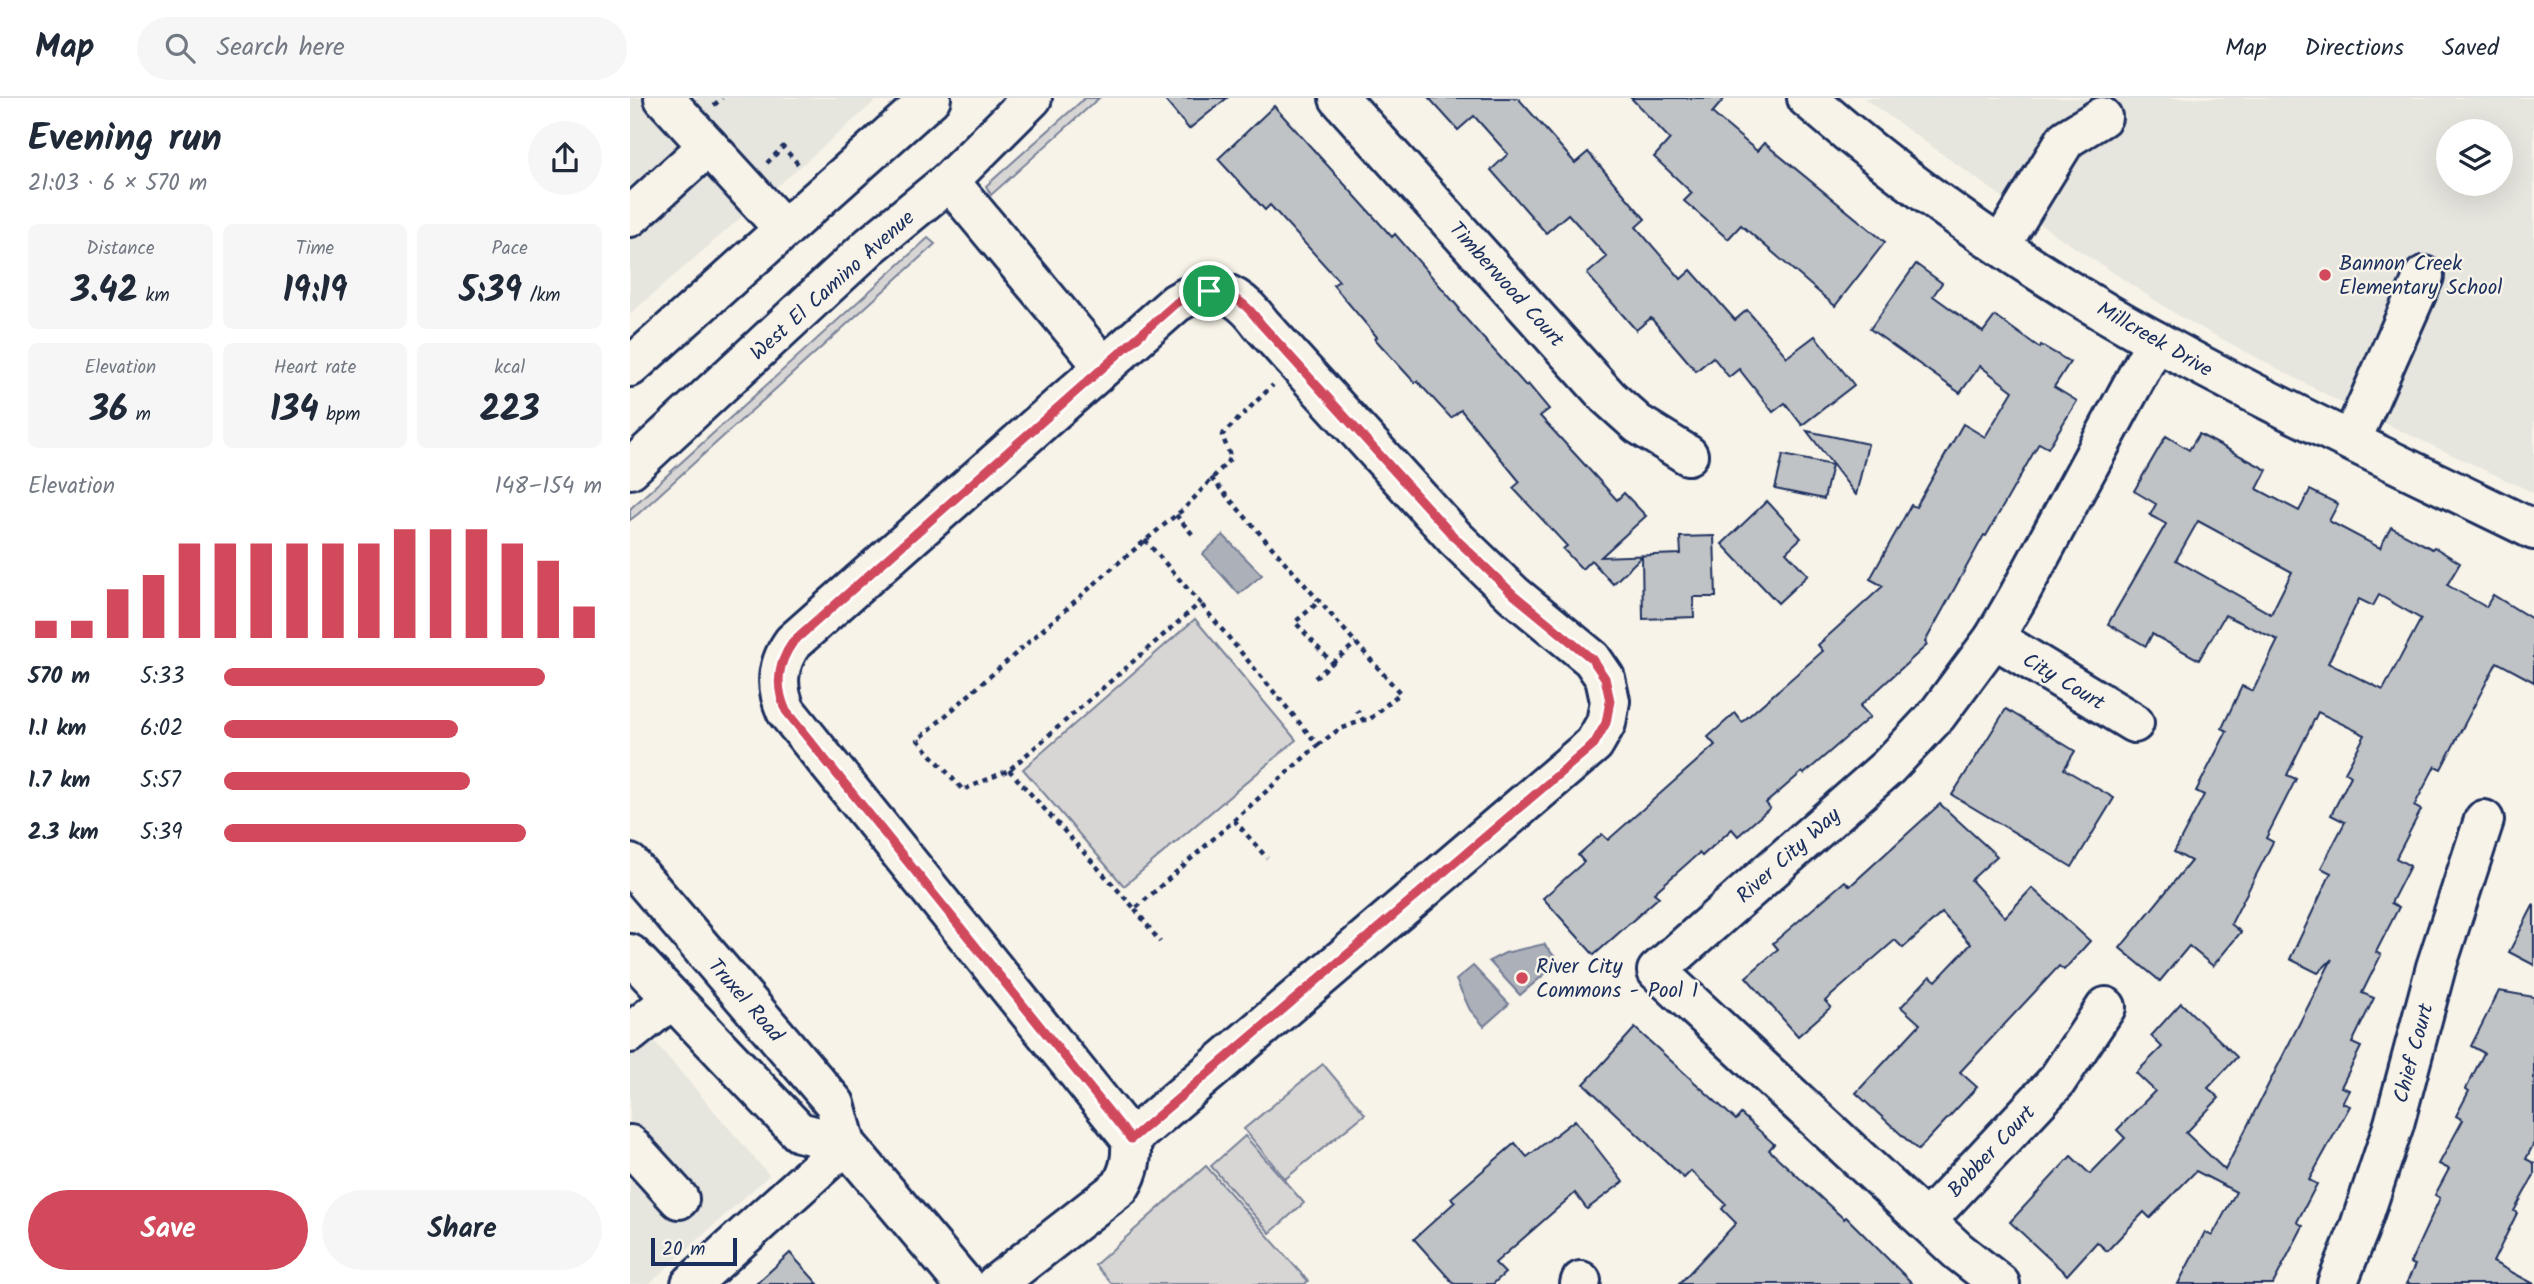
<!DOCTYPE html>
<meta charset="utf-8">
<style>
:root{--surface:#fff;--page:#f6f6f7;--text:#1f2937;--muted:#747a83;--line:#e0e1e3;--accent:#d1495b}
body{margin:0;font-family:Kalam,sans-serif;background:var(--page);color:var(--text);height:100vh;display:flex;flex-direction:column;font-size:26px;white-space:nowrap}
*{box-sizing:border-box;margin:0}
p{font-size:23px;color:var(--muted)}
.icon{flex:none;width:38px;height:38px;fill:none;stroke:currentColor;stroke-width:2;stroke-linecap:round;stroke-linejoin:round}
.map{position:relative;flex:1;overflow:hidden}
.details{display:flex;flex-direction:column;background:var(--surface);width:630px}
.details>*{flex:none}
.tools{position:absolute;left:1806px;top:21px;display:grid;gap:14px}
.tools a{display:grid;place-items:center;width:77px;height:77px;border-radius:50%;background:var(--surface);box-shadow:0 7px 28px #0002;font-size:35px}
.scale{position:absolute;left:21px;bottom:18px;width:86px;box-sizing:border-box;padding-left:7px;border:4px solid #1b2f5e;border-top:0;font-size:19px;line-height:24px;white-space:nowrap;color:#1b2f5e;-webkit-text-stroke:5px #f7f3e8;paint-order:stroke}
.pin{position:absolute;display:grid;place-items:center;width:60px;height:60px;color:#fff;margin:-30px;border:4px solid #fff;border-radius:50%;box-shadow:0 2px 7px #0007}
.round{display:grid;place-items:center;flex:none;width:74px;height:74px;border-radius:37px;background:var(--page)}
.headline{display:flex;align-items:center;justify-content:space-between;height:119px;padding:0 28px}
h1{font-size:38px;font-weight:800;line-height:52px}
.metrics{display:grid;grid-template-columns:repeat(3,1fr);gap:10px;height:119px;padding:7px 28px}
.metrics div{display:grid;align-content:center;border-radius:10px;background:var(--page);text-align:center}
.metrics b{font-size:35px;font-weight:800}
.metrics small{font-size:19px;font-weight:400}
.metrics p{font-size:19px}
.chart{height:196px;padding:14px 28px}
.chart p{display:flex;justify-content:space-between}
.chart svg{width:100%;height:126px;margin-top:7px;stroke:var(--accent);stroke-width:6}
.action{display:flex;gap:14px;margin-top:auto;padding:14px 28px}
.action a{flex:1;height:80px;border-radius:42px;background:var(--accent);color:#fff;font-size:28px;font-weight:800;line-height:80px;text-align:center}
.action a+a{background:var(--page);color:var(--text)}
ul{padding:0 28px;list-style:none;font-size:23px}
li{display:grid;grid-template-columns:112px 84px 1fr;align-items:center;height:52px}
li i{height:18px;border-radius:9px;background:var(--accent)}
header{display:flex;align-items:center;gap:42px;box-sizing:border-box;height:98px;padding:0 35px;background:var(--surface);border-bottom:2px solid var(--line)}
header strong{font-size:33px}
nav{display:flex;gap:38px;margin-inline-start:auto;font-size:24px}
.search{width:490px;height:63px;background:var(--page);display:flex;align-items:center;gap:18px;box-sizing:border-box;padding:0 24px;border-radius:38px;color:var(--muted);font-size:26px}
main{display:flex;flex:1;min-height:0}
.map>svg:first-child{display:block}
.built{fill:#e6e5de;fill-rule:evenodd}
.green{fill:#d7d6d4;stroke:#798299;stroke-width:2}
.water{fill:#acb0b9;stroke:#727c95;stroke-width:2}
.building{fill:#c0c3c5;stroke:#1b2f5e;stroke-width:2;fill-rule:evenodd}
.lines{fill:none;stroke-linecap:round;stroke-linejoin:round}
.minor-casing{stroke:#1b2f5e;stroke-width:44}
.major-casing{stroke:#1b2f5e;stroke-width:44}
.path{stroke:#1b2f5e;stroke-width:4.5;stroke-dasharray:5 5;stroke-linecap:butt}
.minor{stroke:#f7f3e8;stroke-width:38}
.major{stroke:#f7f3e8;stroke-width:38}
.route-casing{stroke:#fff;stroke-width:14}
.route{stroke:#d1495b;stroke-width:9}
.poi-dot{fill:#d1495b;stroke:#f7f3e8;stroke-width:2.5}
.labels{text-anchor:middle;stroke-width:5;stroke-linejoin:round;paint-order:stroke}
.poi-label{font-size:21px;fill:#1b2f5e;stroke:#f7f3e8;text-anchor:start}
.street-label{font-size:21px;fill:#1b2f5e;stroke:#f7f3e8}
</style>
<header>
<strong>Map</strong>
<div class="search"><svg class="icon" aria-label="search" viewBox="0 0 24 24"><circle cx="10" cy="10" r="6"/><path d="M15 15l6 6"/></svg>Search here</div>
<nav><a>Map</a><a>Directions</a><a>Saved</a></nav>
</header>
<main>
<section class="details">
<div class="headline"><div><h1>Evening run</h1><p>21:03 · 6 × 570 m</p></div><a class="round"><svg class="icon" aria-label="share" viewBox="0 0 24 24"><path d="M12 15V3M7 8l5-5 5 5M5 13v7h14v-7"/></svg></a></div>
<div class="metrics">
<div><p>Distance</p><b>3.42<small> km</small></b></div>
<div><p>Time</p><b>19:19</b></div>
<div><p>Pace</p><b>5:39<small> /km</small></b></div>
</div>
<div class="metrics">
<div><p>Elevation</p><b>36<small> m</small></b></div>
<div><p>Heart rate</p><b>134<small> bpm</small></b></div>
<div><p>kcal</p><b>223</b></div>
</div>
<div class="chart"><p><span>Elevation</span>148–154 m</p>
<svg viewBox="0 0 160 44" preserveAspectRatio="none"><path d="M5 44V38M15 44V38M25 44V27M35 44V22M45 44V11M55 44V11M65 44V11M75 44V11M85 44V11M95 44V11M105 44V6M115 44V6M125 44V6M135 44V11M145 44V17M155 44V33"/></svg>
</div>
<ul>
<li><b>570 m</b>5:33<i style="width:85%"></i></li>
<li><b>1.1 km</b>6:02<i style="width:62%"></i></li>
<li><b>1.7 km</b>5:57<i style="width:65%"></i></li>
<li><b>2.3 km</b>5:39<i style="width:80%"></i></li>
</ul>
<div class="action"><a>Save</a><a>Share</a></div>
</section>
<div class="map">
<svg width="1904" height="1186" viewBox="0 0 1904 1186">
<rect width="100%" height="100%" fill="#f7f3e8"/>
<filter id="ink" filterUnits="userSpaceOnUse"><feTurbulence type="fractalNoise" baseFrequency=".0143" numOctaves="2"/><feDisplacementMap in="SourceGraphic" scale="14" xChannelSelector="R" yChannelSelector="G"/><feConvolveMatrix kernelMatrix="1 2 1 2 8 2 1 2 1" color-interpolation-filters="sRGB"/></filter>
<g filter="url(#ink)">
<!-- built -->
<g class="built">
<path d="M 0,0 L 249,0 L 0,216 Z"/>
<path d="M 1236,0 L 1904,0 L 1904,395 L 1714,306 L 1549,218 L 1423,135 L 1235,1 ZM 1818,33 L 1871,33 L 1871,86 L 1818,86 Z"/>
<path d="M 0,915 L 139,1077 L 19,1186 L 0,1186 Z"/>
</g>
<!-- green -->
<g class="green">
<path d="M 455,0 L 469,0 L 361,97 L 356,88 Z"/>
<path d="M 298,140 L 305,146 L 8,416 L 0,422 L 0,411 Z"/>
<path d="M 565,521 L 666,642 L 494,788 L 393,671 Z"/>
<path d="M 693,966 L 735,1016 L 655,1081 L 614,1031 Z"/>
<path d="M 615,1038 L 674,1105 L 640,1135 L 581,1068 Z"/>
<path d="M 576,1068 L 678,1183 L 675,1186 L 482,1186 L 465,1167 Z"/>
</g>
<!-- water -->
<g class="water">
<path d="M 593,437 L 632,477 L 609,496 L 573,456 Z"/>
<path d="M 914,846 L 929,864 L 890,897 L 859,863 L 875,855 Z"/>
<path d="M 843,868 L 879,906 L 854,928 L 840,912 L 826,882 Z"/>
</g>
<!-- building -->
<g class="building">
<path d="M 533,0 L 597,0 L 559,31 Z"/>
<path d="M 799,0 L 888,0 L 945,65 L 958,54 L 1015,121 L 1006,129 L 1051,181 L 1061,172 L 1105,222 L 1117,212 L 1157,259 L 1185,238 L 1224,287 L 1172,327 L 1155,305 L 1143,314 L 1109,271 L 1099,279 L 1083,259 L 1066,273 L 1021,220 L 1006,232 L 957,176 L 977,159 L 938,116 L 916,135 L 861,72 L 878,56 L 844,18 L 828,32 Z"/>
<path d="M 1001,0 L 1095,0 L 1082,15 L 1127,53 L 1134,45 L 1255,144 L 1205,208 L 1111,127 L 1098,141 L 1054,103 L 1062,95 L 1024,59 L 1040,41 Z"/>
<path d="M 644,8 L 762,139 L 765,136 L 829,210 L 828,212 L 896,288 L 898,286 L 919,311 L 910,318 L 987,402 L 994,395 L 1016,418 L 971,459 L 1051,456 L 1050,439 L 1084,438 L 1086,499 L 1063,499 L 1064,519 L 1013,521 L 1012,458 L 983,486 L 961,462 L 952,471 L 933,451 L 937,448 L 883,390 L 890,384 L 831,312 L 821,320 L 787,283 L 785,285 L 745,241 L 747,239 L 703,187 L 709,183 L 640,107 L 635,112 L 588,61 Z"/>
<path d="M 1286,166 L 1312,185 L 1303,198 L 1353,234 L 1365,218 L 1410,250 L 1411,247 L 1440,264 L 1424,289 L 1447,303 L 1418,350 L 1409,345 L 1356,438 L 1354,437 L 1295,544 L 1297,547 L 1230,608 L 1240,619 L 1174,676 L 1172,674 L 1136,705 L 1140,710 L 1108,738 L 1102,731 L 1072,758 L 1069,755 L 1024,795 L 1029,799 L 964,857 L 913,800 L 954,764 L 948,757 L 972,736 L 978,742 L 1085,647 L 1078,639 L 1105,615 L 1112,624 L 1193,553 L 1188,547 L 1253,488 L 1240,481 L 1281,407 L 1286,409 L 1333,326 L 1355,339 L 1383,293 L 1350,268 L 1330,295 L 1240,231 Z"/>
<path d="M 1177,333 L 1238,346 L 1226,397 Z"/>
<path d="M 1569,336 L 1637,372 L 1627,391 L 1669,413 L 1680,392 L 1708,406 L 1699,423 L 1750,450 L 1761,429 L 1802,451 L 1804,449 L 1830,465 L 1817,487 L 1856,509 L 1863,497 L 1904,522 L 1904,584 L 1867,564 L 1811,671 L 1805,668 L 1784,708 L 1791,712 L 1766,760 L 1780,768 L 1761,805 L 1769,809 L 1746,854 L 1751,857 L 1732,895 L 1744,900 L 1722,945 L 1731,949 L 1711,989 L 1719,992 L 1712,1005 L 1720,1008 L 1679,1082 L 1687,1086 L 1667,1124 L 1673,1128 L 1643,1186 L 1548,1186 L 1575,1134 L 1582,1138 L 1606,1094 L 1566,1073 L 1520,1120 L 1514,1114 L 1477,1153 L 1467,1144 L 1437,1177 L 1380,1124 L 1441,1058 L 1460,1076 L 1495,1040 L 1487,1032 L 1525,993 L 1506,975 L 1532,949 L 1521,938 L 1551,905 L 1607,959 L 1578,990 L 1589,1000 L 1556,1035 L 1595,1072 L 1702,861 L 1688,875 L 1660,861 L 1701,775 L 1691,770 L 1715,724 L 1701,717 L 1721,678 L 1715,674 L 1735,637 L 1688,614 L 1657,677 L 1666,681 L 1636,740 L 1643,744 L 1601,826 L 1611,834 L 1583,868 L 1559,848 L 1530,883 L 1490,850 L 1561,763 L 1544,754 L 1574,697 L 1566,693 L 1597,633 L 1592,630 L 1612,588 L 1623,593 L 1648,542 L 1595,517 L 1569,562 L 1522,536 L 1516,548 L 1478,526 L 1536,426 L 1520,417 L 1526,406 L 1504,393 L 1536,338 L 1559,352 ZM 1568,423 L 1662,474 L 1641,516 L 1546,462 ZM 1749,497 L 1791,521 L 1753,592 L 1698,565 L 1729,501 L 1743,508 Z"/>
<path d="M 1153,357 L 1202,367 L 1194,401 L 1145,391 Z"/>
<path d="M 1137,403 L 1171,440 L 1156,454 L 1178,477 L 1148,505 L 1092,446 Z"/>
<path d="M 1376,611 L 1445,653 L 1434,671 L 1484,700 L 1442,769 L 1322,697 Z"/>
<path d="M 1310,706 L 1367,758 L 1341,782 L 1375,819 L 1402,790 L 1460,843 L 1434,872 L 1429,868 L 1330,974 L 1347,989 L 1288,1052 L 1226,995 L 1290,926 L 1271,909 L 1300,878 L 1306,883 L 1341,846 L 1312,815 L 1273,850 L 1265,842 L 1195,903 L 1201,909 L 1168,938 L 1116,879 L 1148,851 L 1143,845 L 1215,783 L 1220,788 Z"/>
<path d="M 1904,806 L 1904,867 L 1879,854 Z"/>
<path d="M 1869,893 L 1904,899 L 1904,1045 L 1896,1061 L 1904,1065 L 1904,1077 L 1884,1113 L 1887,1115 L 1863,1164 L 1904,1186 L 1776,1186 L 1785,1167 L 1780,1165 L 1810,1100 L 1805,1097 L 1819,1071 L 1809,1066 L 1833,1022 L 1826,1018 L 1839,993 L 1836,991 L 1854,955 L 1841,948 Z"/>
<path d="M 1005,930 L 1106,1022 L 1111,1016 L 1144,1046 L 1139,1052 L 1214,1121 L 1216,1119 L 1283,1186 L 1049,1186 L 1106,1125 L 1092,1111 L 1096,1106 L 1061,1073 L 1054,1080 L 954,986 Z"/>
<path d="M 945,1022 L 993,1084 L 957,1111 L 945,1095 L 865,1165 L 875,1175 L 863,1186 L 824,1186 L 784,1141 L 825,1104 L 821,1100 L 885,1045 L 897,1059 Z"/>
<path d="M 160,1155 L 188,1186 L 126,1186 Z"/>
</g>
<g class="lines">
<defs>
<g id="minor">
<path d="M 34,0 L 154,131"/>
<path d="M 709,0 L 978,299 L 1008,326 L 1058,357"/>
<path d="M 1177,0 C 1270,80 1372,154 1478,216 C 1616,296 1761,362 1904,432"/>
<path d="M 319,83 L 473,268"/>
<path d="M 0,119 L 78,48"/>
<path d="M 1371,147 L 1436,41 L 1472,19"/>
<path d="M 1721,343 L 1794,178"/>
<path d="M 1364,540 L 1504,625"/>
<path d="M 0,935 L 42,901"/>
<path d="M 0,1047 L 49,1101"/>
<path d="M 1296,1123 L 1426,984 L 1476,909"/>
<path d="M 61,1186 L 216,1046"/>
<path d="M 366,1186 L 490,1089 C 500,1073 502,1060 501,1041 L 156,613 C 145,588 147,566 163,544 L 546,205 C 582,183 607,193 631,226 L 825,440 L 884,497 L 962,561 L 975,580 L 980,603 L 976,625 L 964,646 L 501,1041"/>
<path d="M 950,1186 L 951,1183"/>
<path d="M 1370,1186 L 1328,1153 L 1027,873 L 1258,669 L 1307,617 L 1364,540 L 1389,497 L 1526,243"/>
<path d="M 1707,1186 L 1729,1131 L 1764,1026 L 1806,869 L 1854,722"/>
</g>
<g id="major">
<path d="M 0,269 L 301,0"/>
<path d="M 0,371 L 240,148 L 319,83 L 402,0"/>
<path d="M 0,766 L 205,1006 L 216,1046 L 334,1186"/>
<path d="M 0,856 L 169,1034 L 216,1046"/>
</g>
</defs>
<!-- minor casing -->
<use href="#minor" class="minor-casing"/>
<!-- major casing -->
<use href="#major" class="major-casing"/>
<!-- path -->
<g class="path">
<path d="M 84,7 L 92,0"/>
<path d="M 137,65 L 153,49 L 170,68"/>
<path d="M 581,380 L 770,595 L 739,622 L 733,622"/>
<path d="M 546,417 L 563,437"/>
<path d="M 515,442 L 570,505 L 379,672 L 333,692 L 288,642 L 487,466 L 546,417 L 554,411 L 601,360 L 592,337 L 643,287"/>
<path d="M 702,565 L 726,545"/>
<path d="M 685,580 L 702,565 L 665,524 L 690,503"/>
<path d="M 688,647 L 708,632 L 733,622 L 727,612"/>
<path d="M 379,672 L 505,811 L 688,647 L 570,505"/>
<path d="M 604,722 L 637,760"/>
<path d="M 505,811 L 530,844"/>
</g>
<!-- minor -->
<use href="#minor" class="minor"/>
<!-- major -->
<use href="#major" class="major"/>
</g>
</g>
<g class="lines" filter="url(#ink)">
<defs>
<path id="route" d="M 579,193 C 606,198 615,204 631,226 L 825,440 L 884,497 L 962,561 L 975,580 L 980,603 L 976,625 L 964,646 L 501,1041 L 156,613 C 145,588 147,566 163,544 L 546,205 L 558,198 Z"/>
</defs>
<!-- route casing -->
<use href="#route" class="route-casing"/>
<!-- route -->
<use href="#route" class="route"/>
</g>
<!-- markers -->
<g class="poi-dot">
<circle cx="1695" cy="177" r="7"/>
<circle cx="892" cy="880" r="7"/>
</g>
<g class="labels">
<!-- poi labels -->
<g class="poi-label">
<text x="1709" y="172">Bannon Creek<tspan x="1709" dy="24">Elementary School</tspan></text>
<text x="906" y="875">River City<tspan x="906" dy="24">Commons - Pool 1</tspan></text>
</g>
<!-- street labels -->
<g class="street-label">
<text transform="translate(877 186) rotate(48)" y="7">Timberwood Court</text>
<text transform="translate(202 187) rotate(-42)" y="7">West El Camino Avenue</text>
<text transform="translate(1525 241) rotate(30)" y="7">Millcreek Drive</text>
<text transform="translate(1434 583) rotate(31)" y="7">City Court</text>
<text transform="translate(1158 757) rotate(-42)" y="7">River City Way</text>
<text transform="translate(116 902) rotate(49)" y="7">Truxel Road</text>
<text transform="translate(1783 955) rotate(-75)" y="7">Chief Court</text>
<text transform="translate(1361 1053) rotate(-47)" y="7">Bobber Court</text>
</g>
</g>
</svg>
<div class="tools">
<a><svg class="icon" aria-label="layers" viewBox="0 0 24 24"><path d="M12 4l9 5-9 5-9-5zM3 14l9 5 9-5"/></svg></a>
</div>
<div class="scale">20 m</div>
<div class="pin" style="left:579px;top:193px;background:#1e9e55"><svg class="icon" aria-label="arrive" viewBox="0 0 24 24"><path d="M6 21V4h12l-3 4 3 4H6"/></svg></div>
</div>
</main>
